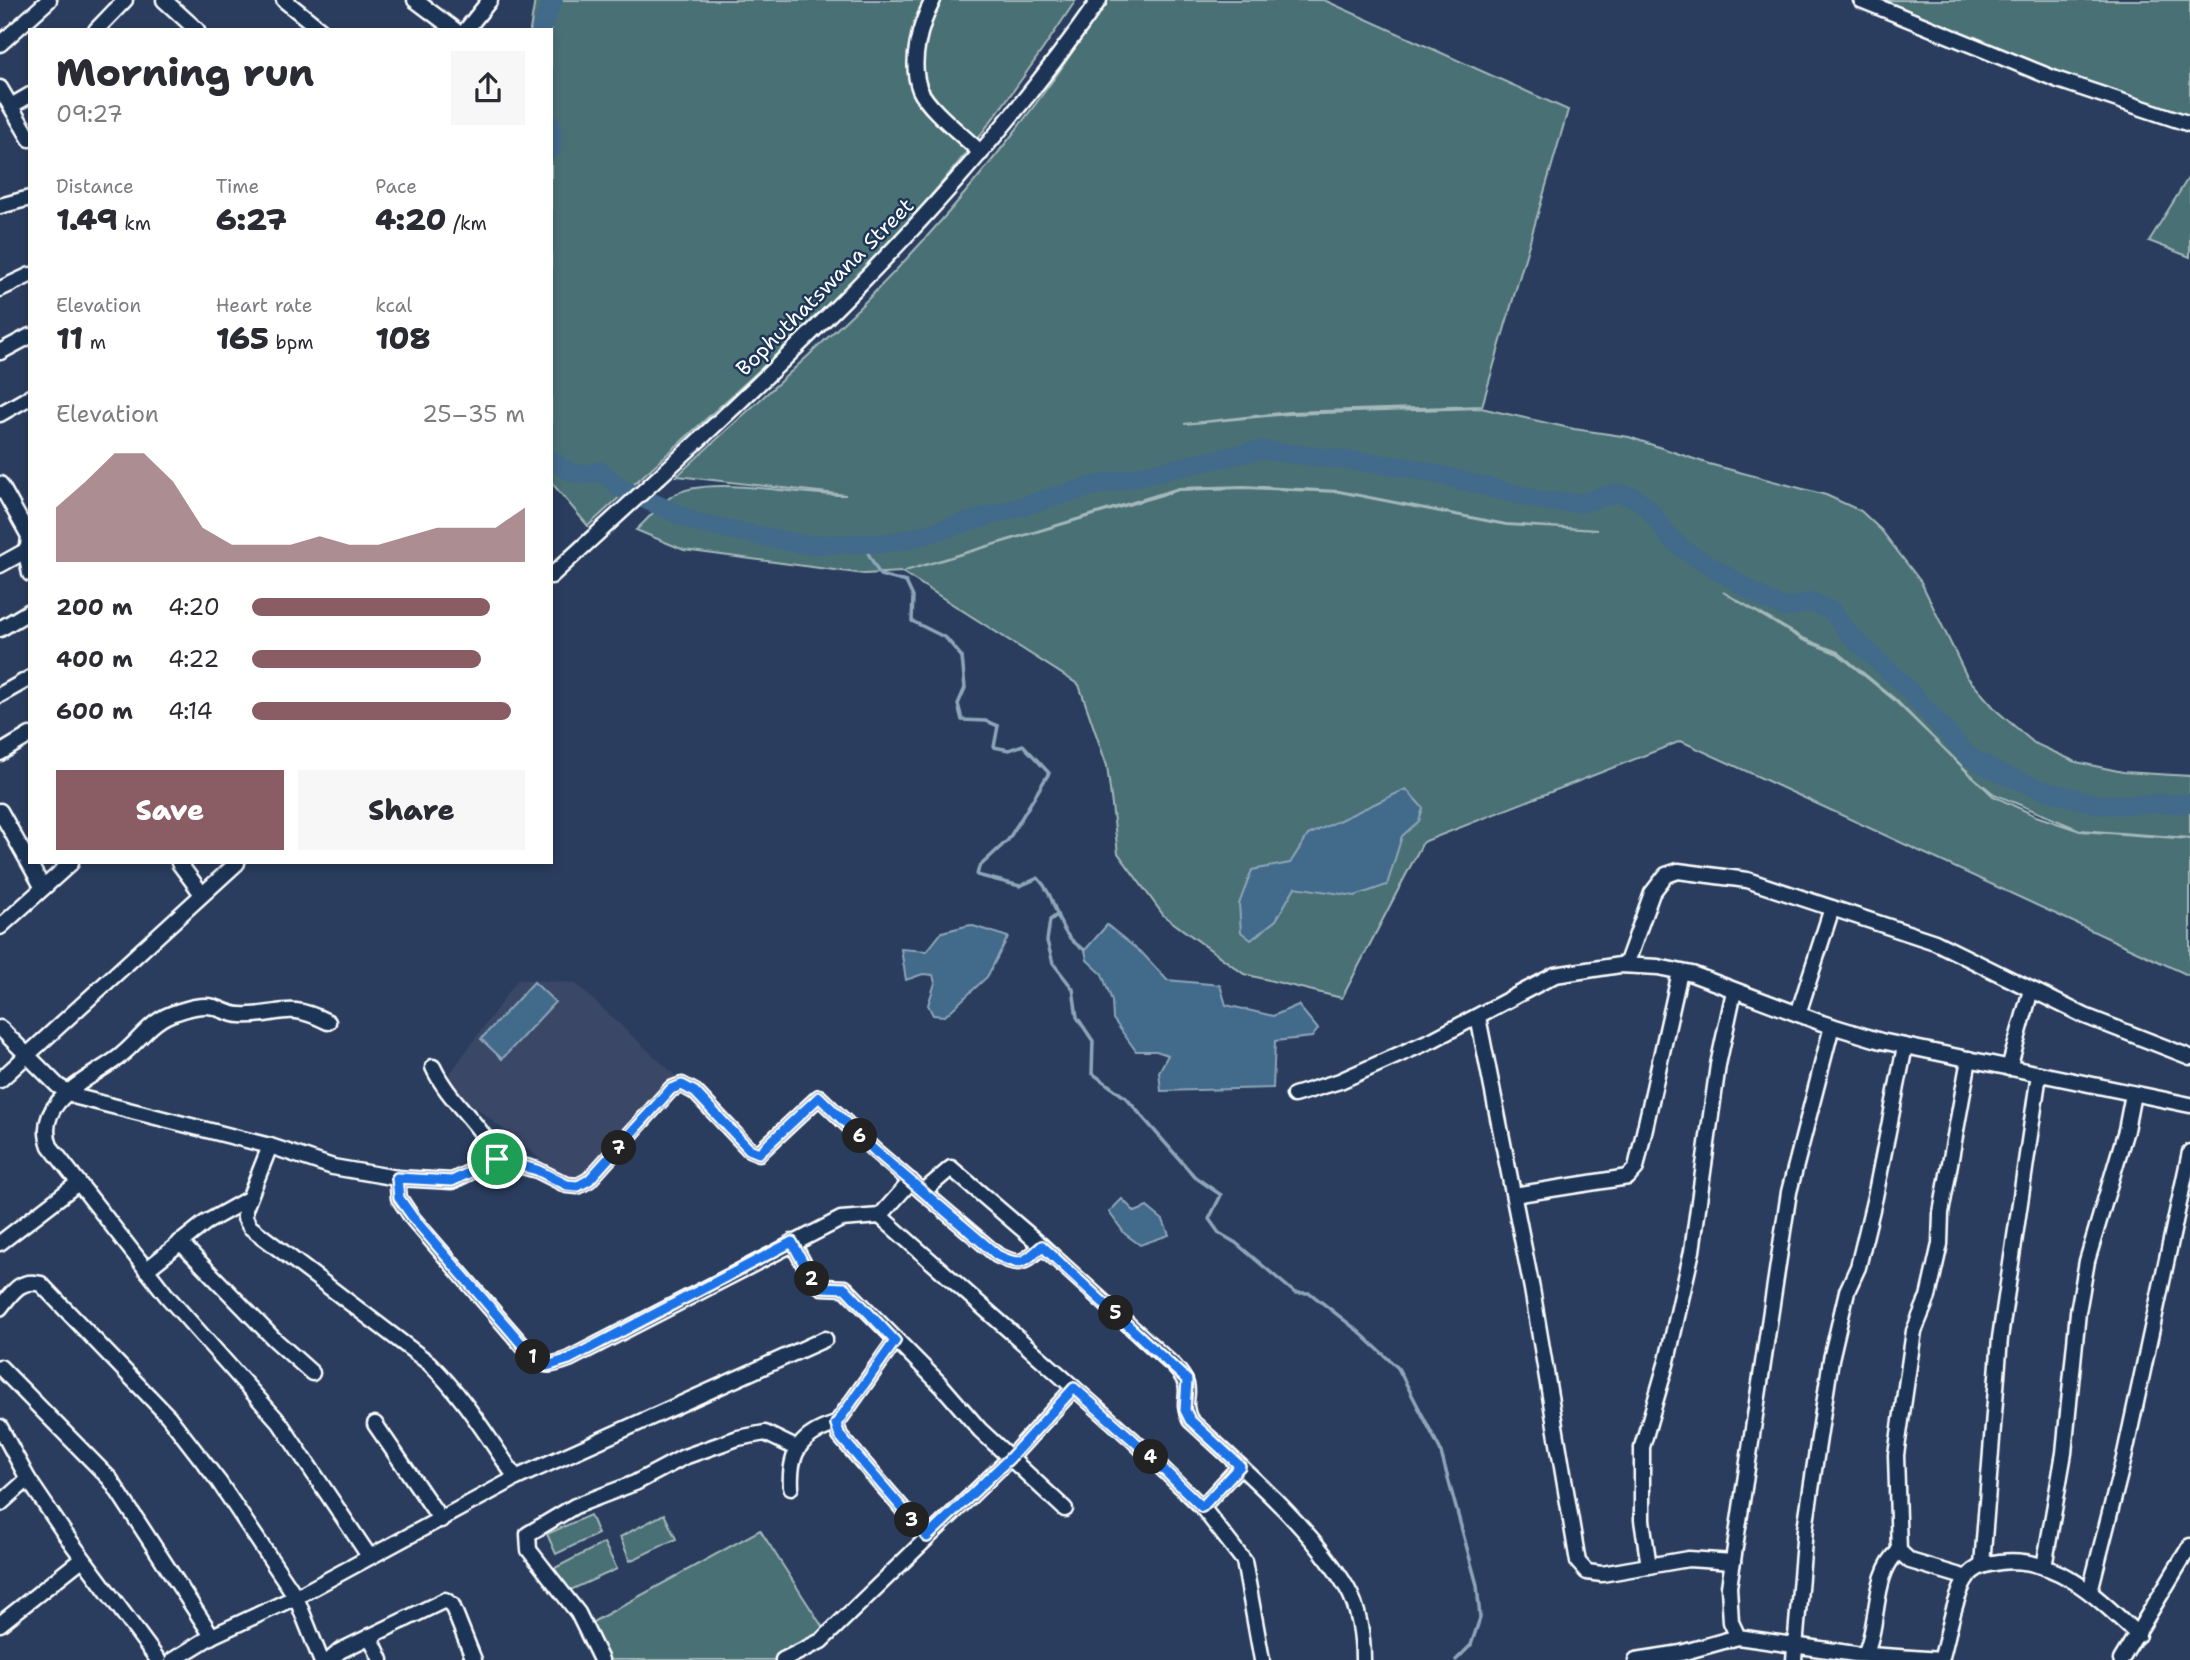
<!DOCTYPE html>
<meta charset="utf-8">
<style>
:root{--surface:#fff;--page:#f7f7f7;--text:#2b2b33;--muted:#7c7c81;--accent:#8a5d65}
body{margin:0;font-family:"Shantell Sans",sans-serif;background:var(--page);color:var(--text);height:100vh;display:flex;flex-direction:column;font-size:26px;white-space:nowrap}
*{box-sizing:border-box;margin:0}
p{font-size:23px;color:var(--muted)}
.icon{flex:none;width:38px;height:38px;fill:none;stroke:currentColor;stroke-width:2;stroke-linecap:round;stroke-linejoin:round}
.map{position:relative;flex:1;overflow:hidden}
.sheet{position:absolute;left:28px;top:28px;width:525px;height:836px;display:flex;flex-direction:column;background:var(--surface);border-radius:0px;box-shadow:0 4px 10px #0003}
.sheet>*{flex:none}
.pin{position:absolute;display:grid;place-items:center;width:60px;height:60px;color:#fff;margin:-30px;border:4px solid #fff;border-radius:50%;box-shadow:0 2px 7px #0007}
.km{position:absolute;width:35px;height:35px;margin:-18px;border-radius:50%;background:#222;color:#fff;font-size:19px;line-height:35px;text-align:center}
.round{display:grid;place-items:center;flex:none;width:74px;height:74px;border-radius:0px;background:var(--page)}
.overview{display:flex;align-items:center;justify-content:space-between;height:119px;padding:0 28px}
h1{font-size:38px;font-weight:800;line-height:52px}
.stats{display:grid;grid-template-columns:repeat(3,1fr);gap:10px;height:119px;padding:7px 28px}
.stats div{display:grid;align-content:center}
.stats b{font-size:30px;font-weight:800}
.stats small{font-size:19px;font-weight:400}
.stats p{font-size:19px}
.chart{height:196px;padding:14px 28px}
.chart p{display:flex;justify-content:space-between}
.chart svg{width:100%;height:126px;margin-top:7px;fill:var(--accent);opacity:.7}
.cta{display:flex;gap:14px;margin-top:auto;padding:14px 28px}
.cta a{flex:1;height:80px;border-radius:0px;background:var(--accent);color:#fff;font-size:28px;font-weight:800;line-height:80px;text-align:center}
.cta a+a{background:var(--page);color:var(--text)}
ul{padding:0 28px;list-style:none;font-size:23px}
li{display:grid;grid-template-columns:112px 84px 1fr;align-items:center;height:52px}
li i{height:18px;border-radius:9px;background:var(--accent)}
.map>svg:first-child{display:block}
.built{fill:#3a4766}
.green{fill:#497074;stroke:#a4b8ba;stroke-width:2;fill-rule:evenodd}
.water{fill:#436a8b;stroke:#8ea6b9;stroke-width:2}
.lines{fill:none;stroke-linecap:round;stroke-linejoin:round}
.stream{stroke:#8ea6b9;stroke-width:3.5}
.river{stroke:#436a8b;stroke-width:19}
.minor-casing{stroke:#fff;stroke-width:19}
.minor{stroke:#1d3557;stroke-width:14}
.route-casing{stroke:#fff;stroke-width:14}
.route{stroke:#1a73e8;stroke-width:9}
.labels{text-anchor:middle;stroke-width:5;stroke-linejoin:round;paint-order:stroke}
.street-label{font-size:21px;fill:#fff;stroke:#1d3557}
</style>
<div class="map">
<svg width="2190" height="1660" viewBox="0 0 2190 1660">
<rect width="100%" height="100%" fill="#2a3d5e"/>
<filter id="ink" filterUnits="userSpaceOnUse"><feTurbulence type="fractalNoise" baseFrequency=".0143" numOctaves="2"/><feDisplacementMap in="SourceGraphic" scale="14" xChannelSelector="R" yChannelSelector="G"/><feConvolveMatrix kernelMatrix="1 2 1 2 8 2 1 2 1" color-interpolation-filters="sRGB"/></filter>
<g filter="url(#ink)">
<!-- built -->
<path class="built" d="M 518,979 L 575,983 L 678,1078 L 579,1190 L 444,1082 Z"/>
<!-- green -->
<g class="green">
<path d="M 535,0 L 1076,0 C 1026,76 971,152 910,219 C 811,329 697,426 588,526 L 551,482 L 551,30 L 530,30 Z"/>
<path d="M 1106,0 L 1324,0 L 1568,110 L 1482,406 L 1289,412 L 1184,424 L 1289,414 L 1481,408 L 1574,429 L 1629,437 L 1709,464 L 1826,495 L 1861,511 L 1881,530 L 1921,582 L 1967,677 L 1997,711 L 2034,743 L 2076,762 L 2123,772 L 2190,776 L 2190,838 L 2080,830 L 1994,794 L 1967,772 L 1895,699 L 1838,652 L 1803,638 L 1723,592 L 1803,640 L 1838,654 L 1894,700 L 1993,796 L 2036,816 L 2080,831 L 2190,839 L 2190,976 L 1681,741 L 1423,842 L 1342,998 L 1244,974 L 1164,916 L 1118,853 L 1107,766 L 1079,685 L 902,572 L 864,574 L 684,550 L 636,530 C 648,519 659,505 672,496 C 707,473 803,497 846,495 L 677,476 C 740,417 806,360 868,299 C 955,211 1041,106 1106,0 ZM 1244,486 L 1339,491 L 1506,524 L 1598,530 L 1506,525 L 1339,492 L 1244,488 L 1179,490 L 905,571 L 1179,488 Z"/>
<path d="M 1873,0 L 2190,0 L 2190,117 L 2137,101 Z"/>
<path d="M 2190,175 L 2190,257 L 2149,241 Z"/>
<path d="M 664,1514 L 676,1539 L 630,1561 L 620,1537 Z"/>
<path d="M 590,1515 L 598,1534 L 556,1554 L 547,1534 Z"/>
<path d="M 760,1530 L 829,1637 L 785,1660 L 609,1660 L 589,1624 Z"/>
<path d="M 604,1543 L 617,1569 L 564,1593 L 553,1569 Z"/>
</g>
<!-- water -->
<g class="water">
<path d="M 1406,789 L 1423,808 L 1419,821 L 1402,836 L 1387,885 L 1355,896 L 1295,887 L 1276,920 L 1251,940 L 1241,932 L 1239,904 L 1252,870 L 1290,863 L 1308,835 Z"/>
<path d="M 970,925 L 1008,937 L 987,977 L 945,1016 L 933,1015 L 928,1005 L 935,983 L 933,975 L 923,974 L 906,980 L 901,949 L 927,951 L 942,932 Z"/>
<path d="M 1107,925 L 1144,955 L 1167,980 L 1220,985 L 1226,1005 L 1273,1016 L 1298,1005 L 1318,1029 L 1312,1037 L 1275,1041 L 1273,1088 L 1161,1091 L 1159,1072 L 1168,1055 L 1156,1051 L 1136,1051 L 1113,1019 L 1112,1001 L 1102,974 L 1087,960 L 1085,950 Z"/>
<path d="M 534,982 L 555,1002 L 502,1059 L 481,1039 Z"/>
<path d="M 1122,1199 L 1135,1212 L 1147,1207 L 1163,1220 L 1169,1235 L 1140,1245 L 1125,1234 L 1109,1212 Z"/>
</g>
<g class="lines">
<!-- stream -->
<g class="stream">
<path d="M 863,544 L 880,575 L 906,582 L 913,597 L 912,621 L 946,638 L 962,657 L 965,688 L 958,704 L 962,720 L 986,721 L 998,726 L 994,747 L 1009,750 L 1023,745 L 1049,773 L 1008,840 L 979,867 L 977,875 L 1020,886 L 1038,878 C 1061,902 1052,932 1085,950"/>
<path d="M 1057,915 L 1050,920 L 1047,941 L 1053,963 L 1073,989 L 1077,1017 L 1093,1041 L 1092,1073 L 1126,1098 L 1195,1177 L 1221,1195 L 1209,1219 L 1219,1233 L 1236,1243 L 1295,1293 L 1310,1293 L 1357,1330 L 1398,1368 L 1440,1449 L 1477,1585 L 1480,1618 L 1471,1645 L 1456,1660"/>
</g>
<!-- river -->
<g class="river">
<path d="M 541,30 L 553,0"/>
<path d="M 551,124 L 551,150"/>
<path d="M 551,459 C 568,473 579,478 600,471 L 622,489 L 698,523 L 805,545 L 884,543 L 909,539 L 1093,486 L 1259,450 L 1412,468 L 1543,501 L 1581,503 L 1616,493 L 1634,497 L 1648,508 L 1671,539 L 1686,551 L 1770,602 L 1787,608 L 1811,602 L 1832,611 L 1850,635 L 1901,682 L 1968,756 L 1997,772 L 2041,789 L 2100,805 L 2190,803"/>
</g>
<defs>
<g id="minor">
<path d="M 164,0 L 197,30"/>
<path d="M 284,0 L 321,30"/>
<path d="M 415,0 L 455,30"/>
<path d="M 933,0 C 920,25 909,62 920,90 C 929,110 964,136 981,153"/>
<path d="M 1861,0 L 2058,80 L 2190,124"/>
<path d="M 96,30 L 125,0"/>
<path d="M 466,30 L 490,0"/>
<path d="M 0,44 L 49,0"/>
<path d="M 0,88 L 30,139"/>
<path d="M 11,106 L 30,95"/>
<path d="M 0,206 L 30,198"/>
<path d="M 0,289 L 30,275"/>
<path d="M 0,352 L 30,336"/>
<path d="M 0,414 L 30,397"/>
<path d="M 0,484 L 29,536 L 27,557 L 30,574"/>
<path d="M 0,565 L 29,549"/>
<path d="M 551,576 C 747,396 946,220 1099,0"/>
<path d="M 0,629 L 30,611"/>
<path d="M 0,695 L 30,678"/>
<path d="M 0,753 L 30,735"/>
<path d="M 0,811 L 43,888"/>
<path d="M 179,863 L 202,894"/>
<path d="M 0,927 L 71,863"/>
<path d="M 1626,965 L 1652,893 L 1666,875 L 1678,871 L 1747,880 L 1935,942 L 2085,1016 L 2190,1057"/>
<path d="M 1798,1014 L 1832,908"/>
<path d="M 1478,1017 L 1532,1289 L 1578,1562 L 1587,1572 L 1602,1574 L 1688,1559 L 1733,1562"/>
<path d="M 328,1022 C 285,1000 281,1017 240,1015 C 231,1015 223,1010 214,1007 C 202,1004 189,1008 177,1012 C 151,1019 140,1041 119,1057 C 90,1079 33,1101 50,1146 L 167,1296 L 280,1423 L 369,1556"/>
<path d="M 1832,1026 L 1789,1192 L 1729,1587 L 1731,1622 L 1738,1637 L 1855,1654 L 1941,1660"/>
<path d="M 0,1028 L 58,1086 L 77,1097 L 270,1146 L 333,1167 L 397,1178 L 452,1181 L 497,1159 L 537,1170 L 567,1185 L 578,1186 L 589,1180 L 671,1089 L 682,1085 L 695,1092 L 749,1149 L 759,1153 L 819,1097 L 875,1151 L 997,1255 C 1021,1267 1024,1263 1042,1246"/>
<path d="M 433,1067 C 449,1102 482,1124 497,1159"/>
<path d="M 2009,1068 L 2031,990"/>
<path d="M 0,1080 L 237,863"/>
<path d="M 1294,1095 L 1340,1081 L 1434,1039 L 1555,975 L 1620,965 L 1658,967 L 1692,974 L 1822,1023 L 1881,1041 L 2190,1105"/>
<path d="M 270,1146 L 245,1209 L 245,1218 L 250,1227 L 429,1363 C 465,1398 488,1438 516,1478"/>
<path d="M 397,1178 L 399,1198 L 413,1219 L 530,1354 C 543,1368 551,1366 569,1359 L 841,1219 L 880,1216 L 1133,1440 L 1202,1507 L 1244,1561 L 1262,1660"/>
<path d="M 923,1192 L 951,1168 L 1042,1246 L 1174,1366 C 1199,1393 1178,1395 1190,1420 C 1241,1467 1312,1528 1347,1588 C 1359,1608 1363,1637 1363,1660"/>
<path d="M 1514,1195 L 1628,1177 L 1636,1168 L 1680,972"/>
<path d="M 880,1216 L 911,1181"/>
<path d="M 180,1242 L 274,1339 L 312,1373"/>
<path d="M 792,1242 L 813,1281 L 822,1287 L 845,1288 L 942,1386 L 980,1430 L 1065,1509"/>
<path d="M 0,1243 L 78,1183"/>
<path d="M 146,1270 L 205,1223 L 248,1199"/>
<path d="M 0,1308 C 12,1293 20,1278 41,1284 L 168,1416 L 219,1482 L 296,1597 L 321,1660"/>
<path d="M 895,1341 L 836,1424 L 840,1436 L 927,1537"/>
<path d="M 0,1367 L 110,1479 L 212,1636"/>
<path d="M 375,1424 L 441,1520"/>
<path d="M 0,1427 L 28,1479 L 65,1534 L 158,1660"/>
<path d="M 791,1487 C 789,1451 802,1434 836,1424"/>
<path d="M 0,1504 L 28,1479"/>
<path d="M 1202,1507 L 1240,1466"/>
<path d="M 1982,1565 L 2000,1338 L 2039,1074"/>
<path d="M 1649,1566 L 1642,1520 L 1642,1447 L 1667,1361 L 1692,1251 L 1718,1065 L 1734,991"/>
<path d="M 2044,1567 L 2064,1453 L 2078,1312 L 2087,1261 L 2126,1130 L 2133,1094"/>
<path d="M 1967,1578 L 1910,1561 L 1899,1551 L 1896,1455 L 1914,1331 L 1928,1297 L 1940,1244 L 1941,1213 L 1969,1059"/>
<path d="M 2090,1591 L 2124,1458 L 2190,1152"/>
<path d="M 0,1624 L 82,1559"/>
<path d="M 370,1636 L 381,1660"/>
<path d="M 1865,1654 C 1880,1623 1872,1574 1899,1551"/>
<path d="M 173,1660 L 212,1636 L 296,1597 L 516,1478 L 825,1339"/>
<path d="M 330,1660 L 340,1651 L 445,1600 L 452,1605 L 474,1660"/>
<path d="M 601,1660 L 578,1613 L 529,1550 L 528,1534 L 575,1506 L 635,1483 L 684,1457 L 738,1438 L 765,1433 L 798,1449"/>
<path d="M 783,1660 L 821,1641 L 1010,1458 L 1074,1388"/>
<path d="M 1636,1660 L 1681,1653 L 1738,1637"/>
<path d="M 1794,1660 L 1805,1529 L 1831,1359 L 1847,1291 L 1858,1267 L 1875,1197 L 1905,1046"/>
<path d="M 1941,1660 C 1948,1637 1954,1597 1967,1578 C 1975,1566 1987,1564 2000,1562 C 2057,1555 2100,1600 2138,1635"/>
<path d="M 2121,1660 L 2190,1546"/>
</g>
</defs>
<!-- minor casing -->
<use href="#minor" class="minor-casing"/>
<!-- minor -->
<use href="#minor" class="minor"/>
</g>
</g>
<g class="lines" filter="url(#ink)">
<defs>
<path id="route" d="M 682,1085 L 695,1092 L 749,1149 L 759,1153 L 819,1097 L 875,1151 L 997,1255 C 1021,1267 1024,1263 1042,1246 L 1187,1380 L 1185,1410 L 1190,1420 L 1240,1466 L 1202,1507 L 1133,1440 L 1074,1388 L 1010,1458 L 927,1537 L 840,1436 L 836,1424 L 895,1341 L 845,1288 L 822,1287 L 813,1281 L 792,1242 L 569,1359 L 547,1366 L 539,1364 L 414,1219 L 399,1198 L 397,1178 L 452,1181 L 497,1159 L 537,1170 L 567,1185 L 578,1186 L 589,1180 L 671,1089 Z"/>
</defs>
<!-- route casing -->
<use href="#route" class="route-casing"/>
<!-- route -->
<use href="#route" class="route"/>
</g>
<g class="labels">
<!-- street labels -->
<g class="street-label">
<text transform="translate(825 287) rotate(-45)" y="7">Bophuthatswana Street</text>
</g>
</g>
</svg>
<div class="pin" style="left:497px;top:1159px;background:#1e9e55"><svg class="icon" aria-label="arrive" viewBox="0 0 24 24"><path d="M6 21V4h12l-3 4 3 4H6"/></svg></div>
<b class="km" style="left:533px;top:1357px">1</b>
<b class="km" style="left:812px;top:1279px">2</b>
<b class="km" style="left:912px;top:1520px">3</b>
<b class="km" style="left:1151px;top:1457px">4</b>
<b class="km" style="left:1116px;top:1313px">5</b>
<b class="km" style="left:860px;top:1136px">6</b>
<b class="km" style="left:619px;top:1148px">7</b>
<section class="sheet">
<div class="overview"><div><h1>Morning run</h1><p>09:27</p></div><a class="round"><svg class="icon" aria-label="share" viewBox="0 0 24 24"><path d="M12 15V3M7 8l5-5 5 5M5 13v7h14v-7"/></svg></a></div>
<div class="stats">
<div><p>Distance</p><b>1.49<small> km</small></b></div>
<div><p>Time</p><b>6:27</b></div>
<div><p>Pace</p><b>4:20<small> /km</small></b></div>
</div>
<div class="stats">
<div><p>Elevation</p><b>11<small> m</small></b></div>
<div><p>Heart rate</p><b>165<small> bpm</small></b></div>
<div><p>kcal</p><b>108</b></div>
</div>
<div class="chart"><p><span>Elevation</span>25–35 m</p>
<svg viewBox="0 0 160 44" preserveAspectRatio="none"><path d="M0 44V25L10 16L20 6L30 6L40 16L50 32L60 38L70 38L80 38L90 35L100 38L110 38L120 35L130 32L140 32L150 32L160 25V44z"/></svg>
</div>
<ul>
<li><b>200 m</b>4:20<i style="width:87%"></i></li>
<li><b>400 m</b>4:22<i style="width:84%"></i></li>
<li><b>600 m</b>4:14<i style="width:95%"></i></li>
</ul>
<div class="cta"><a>Save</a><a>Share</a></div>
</section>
</div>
